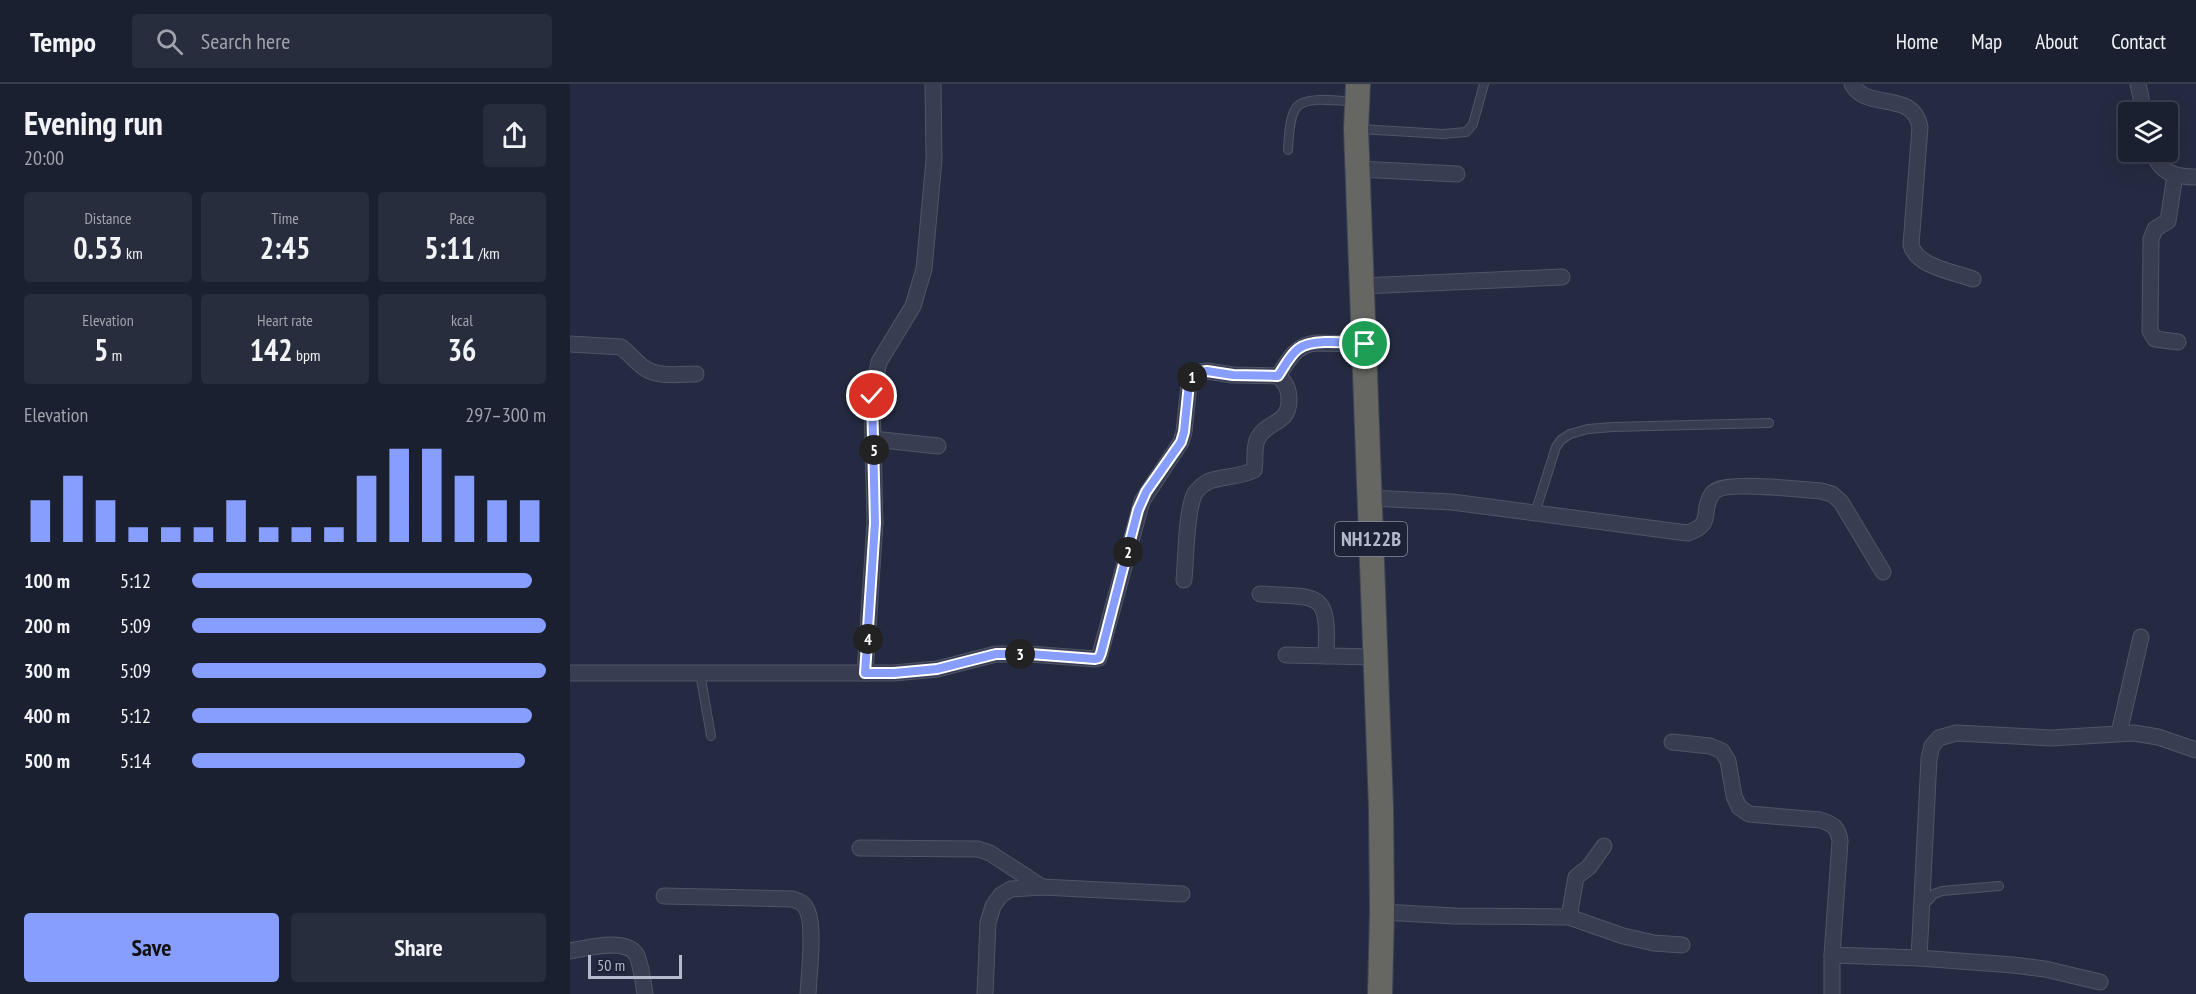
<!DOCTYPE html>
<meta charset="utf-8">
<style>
:root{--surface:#1b2031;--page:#282d3d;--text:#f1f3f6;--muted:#a0a3ab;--line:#393e4d;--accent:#879efe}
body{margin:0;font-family:"PT Sans Narrow",sans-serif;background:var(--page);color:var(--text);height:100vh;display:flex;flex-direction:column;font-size:22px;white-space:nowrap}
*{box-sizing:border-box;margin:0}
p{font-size:20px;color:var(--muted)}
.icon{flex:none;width:33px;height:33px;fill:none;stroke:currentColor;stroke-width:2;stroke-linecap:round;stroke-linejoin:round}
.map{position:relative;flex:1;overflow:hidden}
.side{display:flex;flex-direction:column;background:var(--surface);width:570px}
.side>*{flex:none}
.tools{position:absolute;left:1548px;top:18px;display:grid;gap:12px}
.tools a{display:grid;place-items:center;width:60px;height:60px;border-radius:6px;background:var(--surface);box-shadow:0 6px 24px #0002,0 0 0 2px var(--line);font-size:30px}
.scale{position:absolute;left:18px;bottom:15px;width:94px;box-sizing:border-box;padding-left:6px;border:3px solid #b4b9cb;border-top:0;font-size:16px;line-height:21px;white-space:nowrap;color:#b4b9cb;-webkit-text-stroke:4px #1d2236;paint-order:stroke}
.pin{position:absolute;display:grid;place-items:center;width:51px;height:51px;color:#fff;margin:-26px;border:3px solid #fff;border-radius:50%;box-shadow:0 2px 6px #0007}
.km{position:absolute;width:30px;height:30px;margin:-15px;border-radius:50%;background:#222;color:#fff;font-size:16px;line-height:30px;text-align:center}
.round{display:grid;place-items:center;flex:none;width:63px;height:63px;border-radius:6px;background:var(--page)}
.overview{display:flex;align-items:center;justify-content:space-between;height:102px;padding:0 24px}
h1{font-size:33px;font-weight:700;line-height:45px}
.stats{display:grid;grid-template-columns:repeat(3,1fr);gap:9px;height:102px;padding:6px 24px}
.stats div{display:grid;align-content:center;border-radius:6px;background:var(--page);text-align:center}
.stats b{font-size:30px;font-weight:700}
.stats small{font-size:16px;font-weight:400}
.stats p{font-size:16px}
.chart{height:168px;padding:12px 24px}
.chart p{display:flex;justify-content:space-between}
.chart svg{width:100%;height:108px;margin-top:6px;stroke:var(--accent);stroke-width:6}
.cta{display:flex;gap:12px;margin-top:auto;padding:12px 24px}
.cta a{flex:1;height:69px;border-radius:6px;background:var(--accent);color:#111;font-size:24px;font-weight:700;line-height:69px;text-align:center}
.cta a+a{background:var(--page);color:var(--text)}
ul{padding:0 24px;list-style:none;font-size:20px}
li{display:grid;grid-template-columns:96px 72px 1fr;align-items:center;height:45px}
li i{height:15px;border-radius:8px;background:var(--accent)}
header{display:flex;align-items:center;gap:36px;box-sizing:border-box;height:84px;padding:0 30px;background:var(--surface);border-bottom:2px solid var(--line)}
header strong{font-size:28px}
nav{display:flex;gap:33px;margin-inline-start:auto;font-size:21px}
.search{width:420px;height:54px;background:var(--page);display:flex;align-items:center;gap:15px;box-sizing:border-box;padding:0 21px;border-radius:6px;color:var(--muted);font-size:22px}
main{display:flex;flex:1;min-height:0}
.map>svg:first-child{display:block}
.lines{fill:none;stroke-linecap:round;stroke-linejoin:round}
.service-casing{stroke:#505568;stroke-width:10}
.minor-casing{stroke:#505568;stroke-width:17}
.trunk-casing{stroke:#404558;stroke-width:26}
.service{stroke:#383d51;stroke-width:8}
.minor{stroke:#383d51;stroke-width:15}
.trunk{stroke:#666662;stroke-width:24}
.route-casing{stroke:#fff;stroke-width:12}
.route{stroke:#879efe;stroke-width:8}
.labels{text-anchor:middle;stroke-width:4.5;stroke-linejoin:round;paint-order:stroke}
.shield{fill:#1d2236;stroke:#878c9e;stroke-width:1.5}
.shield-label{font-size:20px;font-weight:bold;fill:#b4b9cb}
</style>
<header>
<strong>Tempo</strong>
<div class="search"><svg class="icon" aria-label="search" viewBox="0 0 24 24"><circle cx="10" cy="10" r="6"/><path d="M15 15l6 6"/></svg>Search here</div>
<nav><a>Home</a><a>Map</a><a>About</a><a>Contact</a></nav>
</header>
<main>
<section class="side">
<div class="overview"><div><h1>Evening run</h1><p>20:00</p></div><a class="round"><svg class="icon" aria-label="share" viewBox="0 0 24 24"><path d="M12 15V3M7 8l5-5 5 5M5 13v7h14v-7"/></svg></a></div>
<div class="stats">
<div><p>Distance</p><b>0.53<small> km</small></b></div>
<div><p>Time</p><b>2:45</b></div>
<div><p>Pace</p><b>5:11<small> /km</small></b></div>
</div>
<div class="stats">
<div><p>Elevation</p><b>5<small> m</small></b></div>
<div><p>Heart rate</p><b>142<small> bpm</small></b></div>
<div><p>kcal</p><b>36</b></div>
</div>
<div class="chart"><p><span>Elevation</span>297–300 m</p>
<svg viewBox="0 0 160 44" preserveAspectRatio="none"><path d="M5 44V27M15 44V17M25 44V27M35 44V38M45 44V38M55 44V38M65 44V27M75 44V38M85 44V38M95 44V38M105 44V17M115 44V6M125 44V6M135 44V17M145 44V27M155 44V27"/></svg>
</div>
<ul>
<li><b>100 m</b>5:12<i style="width:96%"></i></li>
<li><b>200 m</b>5:09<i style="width:100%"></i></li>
<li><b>300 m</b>5:09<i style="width:100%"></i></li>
<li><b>400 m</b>5:12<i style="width:96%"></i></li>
<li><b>500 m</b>5:14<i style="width:94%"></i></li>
</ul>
<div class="cta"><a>Save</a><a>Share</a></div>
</section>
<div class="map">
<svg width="1626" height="910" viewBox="0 0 1626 910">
<rect width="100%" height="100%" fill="#242a41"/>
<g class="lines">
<defs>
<g id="service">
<path d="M 790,45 L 873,50 L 896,48 L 903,40 L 914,0"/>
<path d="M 718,66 C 719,53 719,34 726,24 C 735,11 771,17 785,18"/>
<path d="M 965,429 L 986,363 L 991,356 L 1000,350 L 1018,345 L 1043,343 L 1199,339"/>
<path d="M 130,589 L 141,652"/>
<path d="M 1353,822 L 1364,810 L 1372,807 L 1429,802"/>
</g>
<g id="minor">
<path d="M 1282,0 C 1297,28 1343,5 1350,43 L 1341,161 C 1347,183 1384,188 1403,195"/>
<path d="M 1568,0 L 1574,28"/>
<path d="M 1584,68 C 1589,89 1606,93 1626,93"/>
<path d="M 788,85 L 887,90"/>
<path d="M 1605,91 L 1598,137 L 1585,145 L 1581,155 L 1580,247 L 1585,255 L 1608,258"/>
<path d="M 792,202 L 992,193"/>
<path d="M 0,260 L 51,263 C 59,269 65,277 73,283 C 87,294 110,290 126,290"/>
<path d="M 303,355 L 368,362"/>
<path d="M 799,414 L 882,418 L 1117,449 C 1145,441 1130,427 1142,410 C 1151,395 1233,406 1251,407 L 1262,410 L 1271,418 L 1313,488"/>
<path d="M 614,496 C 616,476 616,425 625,409 C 629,404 633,400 639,397 C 654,392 670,393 684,386 C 686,376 683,363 688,354 C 698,336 719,341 719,316 C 719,305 716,299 708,292 C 719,276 725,261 746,259 L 795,260"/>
<path d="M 690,510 C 750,514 759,505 756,572"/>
<path d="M 716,571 L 805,573"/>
<path d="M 0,589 L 324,589 L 367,585 L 426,570 L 460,570 L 525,575 L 529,574 L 572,417 L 611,358 L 614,348 L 619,300 L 623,292 L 629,288 L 637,287 L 663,291 L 708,292"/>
<path d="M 295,589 L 305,439 L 302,311 L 309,278 L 343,222 L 354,185 L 364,76 L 363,0"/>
<path d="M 1549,649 L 1571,553"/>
<path d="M 1102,658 L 1140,662 L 1152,667 L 1158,677 L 1164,712 L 1169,723 L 1179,730 L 1250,736 C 1263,740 1268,743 1270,757 L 1262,871 L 1262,910"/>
<path d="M 290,764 L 408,765 L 420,769 L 472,803"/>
<path d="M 94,812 L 222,815 C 229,817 234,819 237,826 C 245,842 239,891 238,910"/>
<path d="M 812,828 L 885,832 L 999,833 L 1053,852 L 1084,859 L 1112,861"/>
<path d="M 999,833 L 1006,793 L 1019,783 L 1034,762"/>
<path d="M 0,867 C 17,864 58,853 67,872 C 72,884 73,898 75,910"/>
<path d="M 1262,871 L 1349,874 L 1443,881 L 1475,885 L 1530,898"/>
<path d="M 1349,874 L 1359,675 L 1362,662 L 1369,654 L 1386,649 L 1481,654 L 1564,649 L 1588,653 L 1626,666"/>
<path d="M 415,910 L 418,839 L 423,822 L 431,811 L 441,805 L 472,803 L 612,810"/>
</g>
<path id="trunk" d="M 788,0 L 786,45 L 811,723 L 812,828 L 810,910"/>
</defs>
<!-- service casing -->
<use href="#service" class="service-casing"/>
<!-- minor casing -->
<use href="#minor" class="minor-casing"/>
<!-- trunk casing -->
<use href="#trunk" class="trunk-casing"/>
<!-- service -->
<use href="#service" class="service"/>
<!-- minor -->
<use href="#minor" class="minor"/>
<!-- trunk -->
<use href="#trunk" class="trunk"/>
</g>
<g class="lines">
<defs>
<path id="route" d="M 302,312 L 305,439 L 295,589 L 324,589 L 367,585 L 426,570 L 460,570 L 525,575 L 529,574 L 531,569 L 568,426 L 576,408 L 611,358 L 614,348 L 619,300 L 623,292 L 629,288 L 637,287 L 663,291 L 708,292 C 714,283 720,271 728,265 C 742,254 778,259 795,260"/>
</defs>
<!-- route casing -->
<use href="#route" class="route-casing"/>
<!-- route -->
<use href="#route" class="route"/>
</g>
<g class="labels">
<!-- shield labels -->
<rect class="shield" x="765" y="438" width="72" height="34" rx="4.5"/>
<g class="shield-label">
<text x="801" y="462">NH122B</text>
</g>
</g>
</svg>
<div class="tools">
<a><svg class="icon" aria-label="layers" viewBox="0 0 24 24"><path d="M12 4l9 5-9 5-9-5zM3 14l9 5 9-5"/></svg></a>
</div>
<div class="scale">50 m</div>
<div class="pin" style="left:795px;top:260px;background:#1e9e55"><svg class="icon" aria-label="arrive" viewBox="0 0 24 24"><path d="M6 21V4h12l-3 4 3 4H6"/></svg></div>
<div class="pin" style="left:302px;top:312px;background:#d93025"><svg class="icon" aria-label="check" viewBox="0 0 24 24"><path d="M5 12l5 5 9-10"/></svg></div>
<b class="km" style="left:622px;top:293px">1</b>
<b class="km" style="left:558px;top:468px">2</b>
<b class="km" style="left:450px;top:570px">3</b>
<b class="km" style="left:298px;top:555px">4</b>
<b class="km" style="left:304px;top:366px">5</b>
</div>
</main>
